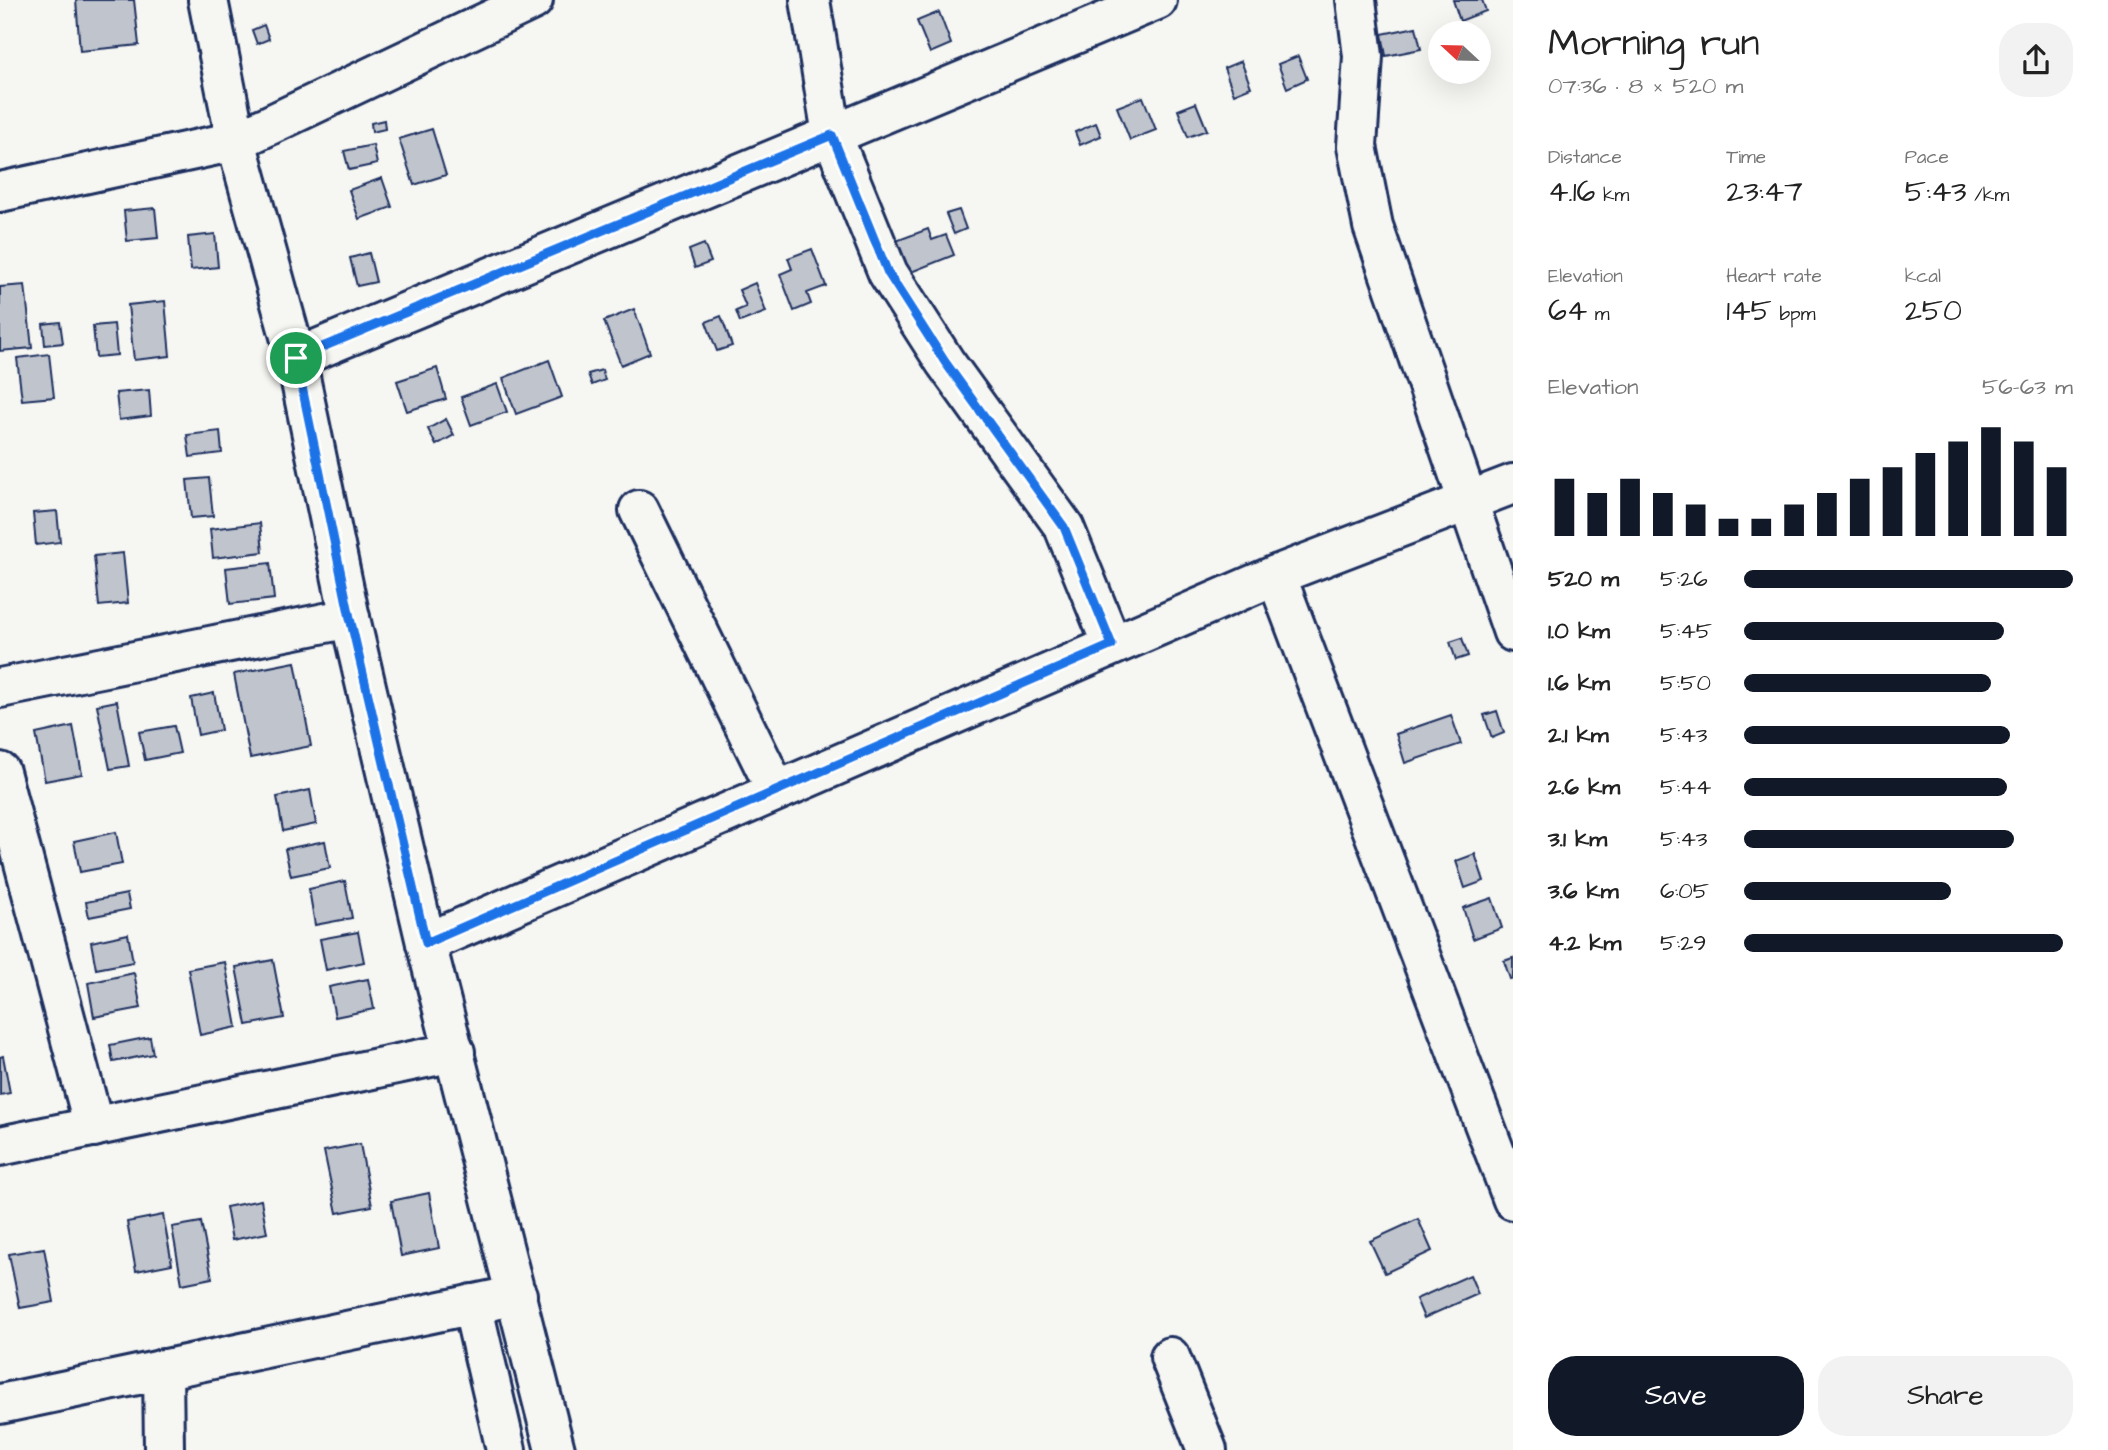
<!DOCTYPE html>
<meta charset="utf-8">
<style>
:root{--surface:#fff;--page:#f2f2f2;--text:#222;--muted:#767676;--accent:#111827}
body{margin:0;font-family:"Architects Daughter",sans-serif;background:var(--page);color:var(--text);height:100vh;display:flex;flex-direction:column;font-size:26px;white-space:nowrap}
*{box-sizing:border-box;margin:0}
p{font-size:23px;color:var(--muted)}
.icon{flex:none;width:38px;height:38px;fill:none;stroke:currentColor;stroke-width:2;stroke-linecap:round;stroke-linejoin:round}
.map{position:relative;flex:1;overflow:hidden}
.side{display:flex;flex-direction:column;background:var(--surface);width:595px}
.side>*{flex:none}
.needle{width:46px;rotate:292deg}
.tools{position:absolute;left:1428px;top:21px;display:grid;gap:14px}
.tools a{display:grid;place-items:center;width:63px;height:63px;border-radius:50%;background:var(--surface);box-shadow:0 7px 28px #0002;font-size:35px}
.pin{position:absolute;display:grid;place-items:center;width:60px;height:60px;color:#fff;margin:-30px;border:4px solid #fff;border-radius:50%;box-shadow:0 2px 7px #0007}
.round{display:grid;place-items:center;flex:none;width:74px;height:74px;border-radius:28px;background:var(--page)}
.headline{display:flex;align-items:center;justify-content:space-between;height:119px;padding:0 35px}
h1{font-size:38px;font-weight:600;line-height:52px}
.figures{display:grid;grid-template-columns:repeat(3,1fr);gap:10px;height:119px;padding:7px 35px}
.figures div{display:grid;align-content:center}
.figures b{font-size:30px;font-weight:600}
.figures small{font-size:19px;font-weight:400}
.figures p{font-size:19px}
.chart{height:196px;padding:14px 35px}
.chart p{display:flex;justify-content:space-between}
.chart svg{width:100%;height:126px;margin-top:7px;stroke:var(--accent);stroke-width:6}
.action{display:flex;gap:14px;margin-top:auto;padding:14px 35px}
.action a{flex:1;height:80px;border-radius:28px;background:var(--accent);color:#fff;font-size:28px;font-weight:600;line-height:80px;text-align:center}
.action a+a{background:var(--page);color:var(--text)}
ul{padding:0 35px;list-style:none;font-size:23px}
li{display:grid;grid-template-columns:112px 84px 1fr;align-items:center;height:52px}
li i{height:18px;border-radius:9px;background:var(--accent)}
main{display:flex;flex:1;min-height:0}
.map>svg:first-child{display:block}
.building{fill:#c0c4cd;stroke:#1b2f5e;stroke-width:2}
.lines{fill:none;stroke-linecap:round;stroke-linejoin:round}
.minor-casing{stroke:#1b2f5e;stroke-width:44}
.minor{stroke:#f6f6f2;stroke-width:38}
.route-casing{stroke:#fff;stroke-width:14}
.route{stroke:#1a73e8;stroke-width:9}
</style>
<main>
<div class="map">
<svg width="1513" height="1450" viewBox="0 0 1513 1450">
<rect width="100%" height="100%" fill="#f6f6f2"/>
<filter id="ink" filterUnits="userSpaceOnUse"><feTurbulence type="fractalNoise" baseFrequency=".0143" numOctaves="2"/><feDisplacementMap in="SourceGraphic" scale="14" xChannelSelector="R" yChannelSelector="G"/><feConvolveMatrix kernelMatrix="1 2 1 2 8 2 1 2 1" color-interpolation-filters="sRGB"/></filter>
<g filter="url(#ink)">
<!-- building -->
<g class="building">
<path d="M 76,0 L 134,0 L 139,45 L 80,51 Z"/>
<path d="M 1453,0 L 1482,0 L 1486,11 L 1460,21 Z"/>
<path d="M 939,12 L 951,44 L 930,53 L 917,21 Z"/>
<path d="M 264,25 L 269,39 L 257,44 L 252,30 Z"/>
<path d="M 1416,27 L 1421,49 L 1386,56 L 1382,34 Z"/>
<path d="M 1298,56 L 1307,79 L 1287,88 L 1278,64 Z"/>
<path d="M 1241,61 L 1251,87 L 1234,94 L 1224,68 Z"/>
<path d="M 1143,97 L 1156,130 L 1130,140 L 1117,107 Z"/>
<path d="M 1196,103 L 1207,130 L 1188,137 L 1178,110 Z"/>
<path d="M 384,120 L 385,129 L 372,132 L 371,123 Z"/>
<path d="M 1096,123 L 1101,136 L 1080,145 L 1075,132 Z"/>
<path d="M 432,129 L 446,175 L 414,185 L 399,139 Z"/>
<path d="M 373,145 L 377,164 L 349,170 L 344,151 Z"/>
<path d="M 382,178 L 392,207 L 359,219 L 349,190 Z"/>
<path d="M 155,208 L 158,238 L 127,241 L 124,211 Z"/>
<path d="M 959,210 L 966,229 L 954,234 L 946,214 Z"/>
<path d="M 928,229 L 932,240 L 946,235 L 954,255 L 901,276 L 888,244 Z"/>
<path d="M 215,234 L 218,267 L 191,270 L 188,237 Z"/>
<path d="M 704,244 L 711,262 L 695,268 L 689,250 Z"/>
<path d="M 812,249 L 826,286 L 807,293 L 811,304 L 794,311 L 780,274 L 792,269 L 788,258 Z"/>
<path d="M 369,253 L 376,282 L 357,286 L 350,258 Z"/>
<path d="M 755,283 L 766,312 L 740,322 L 736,311 L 746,307 L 739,290 Z"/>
<path d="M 25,285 L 32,348 L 0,351 L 0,287 Z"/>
<path d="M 165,301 L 170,356 L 134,360 L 128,305 Z"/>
<path d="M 634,309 L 650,353 L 621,365 L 604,321 Z"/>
<path d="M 721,316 L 732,346 L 717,351 L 706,322 Z"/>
<path d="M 60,322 L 63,343 L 45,345 L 43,324 Z"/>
<path d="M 114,324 L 117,355 L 96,357 L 93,326 Z"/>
<path d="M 49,354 L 54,397 L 22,400 L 17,358 Z"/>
<path d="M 549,360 L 562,397 L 516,414 L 503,378 Z"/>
<path d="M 437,368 L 446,399 L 407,411 L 397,381 Z"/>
<path d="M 602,370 L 605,380 L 592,385 L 588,374 Z"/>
<path d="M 497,384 L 507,412 L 471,425 L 461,397 Z"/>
<path d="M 149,390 L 151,416 L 119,420 L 116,393 Z"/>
<path d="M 446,419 L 454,435 L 436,445 L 428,429 Z"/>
<path d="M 220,431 L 222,453 L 190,457 L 187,435 Z"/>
<path d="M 209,478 L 213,516 L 191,518 L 187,480 Z"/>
<path d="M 57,511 L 60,542 L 36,545 L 33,513 Z"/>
<path d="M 260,523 L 263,552 L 213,558 L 210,529 Z"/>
<path d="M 123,553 L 128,603 L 99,606 L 94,556 Z"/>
<path d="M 270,563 L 274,599 L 230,604 L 226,568 Z"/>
<path d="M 1462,638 L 1468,656 L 1456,660 L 1450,642 Z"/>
<path d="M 295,662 L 311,746 L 250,758 L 234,674 Z"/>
<path d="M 214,693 L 221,730 L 198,735 L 191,698 Z"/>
<path d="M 117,701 L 129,766 L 110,769 L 97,705 Z"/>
<path d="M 1497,711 L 1504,733 L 1492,738 L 1484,715 Z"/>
<path d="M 1451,715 L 1461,744 L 1405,763 L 1396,734 Z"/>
<path d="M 73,726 L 82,774 L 45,781 L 36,734 Z"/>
<path d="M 174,726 L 180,753 L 145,760 L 139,732 Z"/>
<path d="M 310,790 L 316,824 L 283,831 L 277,797 Z"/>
<path d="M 116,832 L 122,864 L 80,872 L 74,841 Z"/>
<path d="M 325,841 L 330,868 L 291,876 L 285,849 Z"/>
<path d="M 1475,854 L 1484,881 L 1465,888 L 1456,861 Z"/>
<path d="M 345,881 L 352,918 L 315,925 L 309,889 Z"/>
<path d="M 127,894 L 130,909 L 89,917 L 86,902 Z"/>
<path d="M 1492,898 L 1502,928 L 1473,939 L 1463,908 Z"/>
<path d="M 358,932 L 364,962 L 326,970 L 320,939 Z"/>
<path d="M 128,934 L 133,962 L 96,969 L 91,942 Z"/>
<path d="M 1513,958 L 1513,978 L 1510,979 L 1504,961 Z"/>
<path d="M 273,960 L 284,1018 L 247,1025 L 236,967 Z"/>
<path d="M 225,962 L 237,1027 L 200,1035 L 188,969 Z"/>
<path d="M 134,973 L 141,1008 L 94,1017 L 88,983 Z"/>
<path d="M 368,979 L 374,1009 L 335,1017 L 329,987 Z"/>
<path d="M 150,1037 L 153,1054 L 113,1062 L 110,1045 Z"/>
<path d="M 3,1056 L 10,1093 L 0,1095 L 0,1057 Z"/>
<path d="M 360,1144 L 372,1206 L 337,1213 L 324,1151 Z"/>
<path d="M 429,1193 L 439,1248 L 401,1256 L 391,1201 Z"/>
<path d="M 261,1200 L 267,1233 L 232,1240 L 226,1207 Z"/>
<path d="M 163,1215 L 172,1264 L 136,1271 L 127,1222 Z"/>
<path d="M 1418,1219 L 1432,1251 L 1385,1273 L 1370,1241 Z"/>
<path d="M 201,1222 L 212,1278 L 182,1284 L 172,1227 Z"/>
<path d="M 44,1248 L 54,1302 L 20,1308 L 9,1254 Z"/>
<path d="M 1470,1275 L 1478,1294 L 1424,1318 L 1416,1299 Z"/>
</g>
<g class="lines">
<defs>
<g id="minor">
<path d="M 208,0 L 236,141 L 296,358 L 350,618 L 426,943 L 555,1450"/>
<path d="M 810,0 L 832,135 L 888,273 L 945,362 L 1064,527 L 1112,645"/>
<path d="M 1356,0 L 1363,56 L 1357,146 L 1373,226 L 1513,632"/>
<path d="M 0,192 L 236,141 L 533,0"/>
<path d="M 296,358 L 1157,0"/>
<path d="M 639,510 L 776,790"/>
<path d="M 1276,575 L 1513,1200"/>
<path d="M 0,688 L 350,618"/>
<path d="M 0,772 L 94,1127"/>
<path d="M 426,943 L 1276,575 L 1513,484"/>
<path d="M 0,1146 L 455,1052"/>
<path d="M 472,1304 L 506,1450"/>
<path d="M 1170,1357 L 1207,1450"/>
<path d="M 163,1369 L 164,1450"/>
<path d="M 0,1404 L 517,1295"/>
</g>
</defs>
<!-- minor casing -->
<use href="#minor" class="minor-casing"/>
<!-- minor -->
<use href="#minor" class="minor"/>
</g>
</g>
<g class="lines" filter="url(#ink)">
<defs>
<path id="route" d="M 832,135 L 888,273 L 945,362 L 1064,527 L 1112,645 L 426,943 L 350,618 L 296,358 Z"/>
</defs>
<!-- route casing -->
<use href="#route" class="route-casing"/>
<!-- route -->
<use href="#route" class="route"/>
</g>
</svg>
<div class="tools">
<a><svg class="needle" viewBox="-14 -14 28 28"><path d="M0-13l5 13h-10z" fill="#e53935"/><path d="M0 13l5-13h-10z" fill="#767676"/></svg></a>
</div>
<div class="pin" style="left:296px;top:358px;background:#1e9e55"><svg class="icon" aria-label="arrive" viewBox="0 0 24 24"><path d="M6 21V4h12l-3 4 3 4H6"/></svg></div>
</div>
<section class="side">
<div class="headline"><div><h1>Morning run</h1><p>07:36 · 8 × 520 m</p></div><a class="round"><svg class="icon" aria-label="share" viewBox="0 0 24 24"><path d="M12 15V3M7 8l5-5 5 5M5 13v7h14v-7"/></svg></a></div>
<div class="figures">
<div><p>Distance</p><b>4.16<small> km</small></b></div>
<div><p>Time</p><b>23:47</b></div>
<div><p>Pace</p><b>5:43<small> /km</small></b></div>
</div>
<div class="figures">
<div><p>Elevation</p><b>64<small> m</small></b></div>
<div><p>Heart rate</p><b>145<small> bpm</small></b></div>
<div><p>kcal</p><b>250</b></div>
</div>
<div class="chart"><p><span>Elevation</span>56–63 m</p>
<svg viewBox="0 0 160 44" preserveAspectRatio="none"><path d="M5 44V24M15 44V29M25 44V24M35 44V29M45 44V33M55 44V38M65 44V38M75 44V33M85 44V29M95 44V24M105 44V20M115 44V15M125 44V11M135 44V6M145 44V11M155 44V20"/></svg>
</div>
<ul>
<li><b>520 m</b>5:26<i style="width:100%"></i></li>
<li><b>1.0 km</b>5:45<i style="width:79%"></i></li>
<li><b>1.6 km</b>5:50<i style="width:75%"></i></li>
<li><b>2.1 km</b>5:43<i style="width:81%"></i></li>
<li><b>2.6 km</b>5:44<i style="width:80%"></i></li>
<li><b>3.1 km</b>5:43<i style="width:82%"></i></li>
<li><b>3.6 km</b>6:05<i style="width:63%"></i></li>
<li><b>4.2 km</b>5:29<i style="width:97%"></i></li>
</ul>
<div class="action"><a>Save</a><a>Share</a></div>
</section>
</main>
